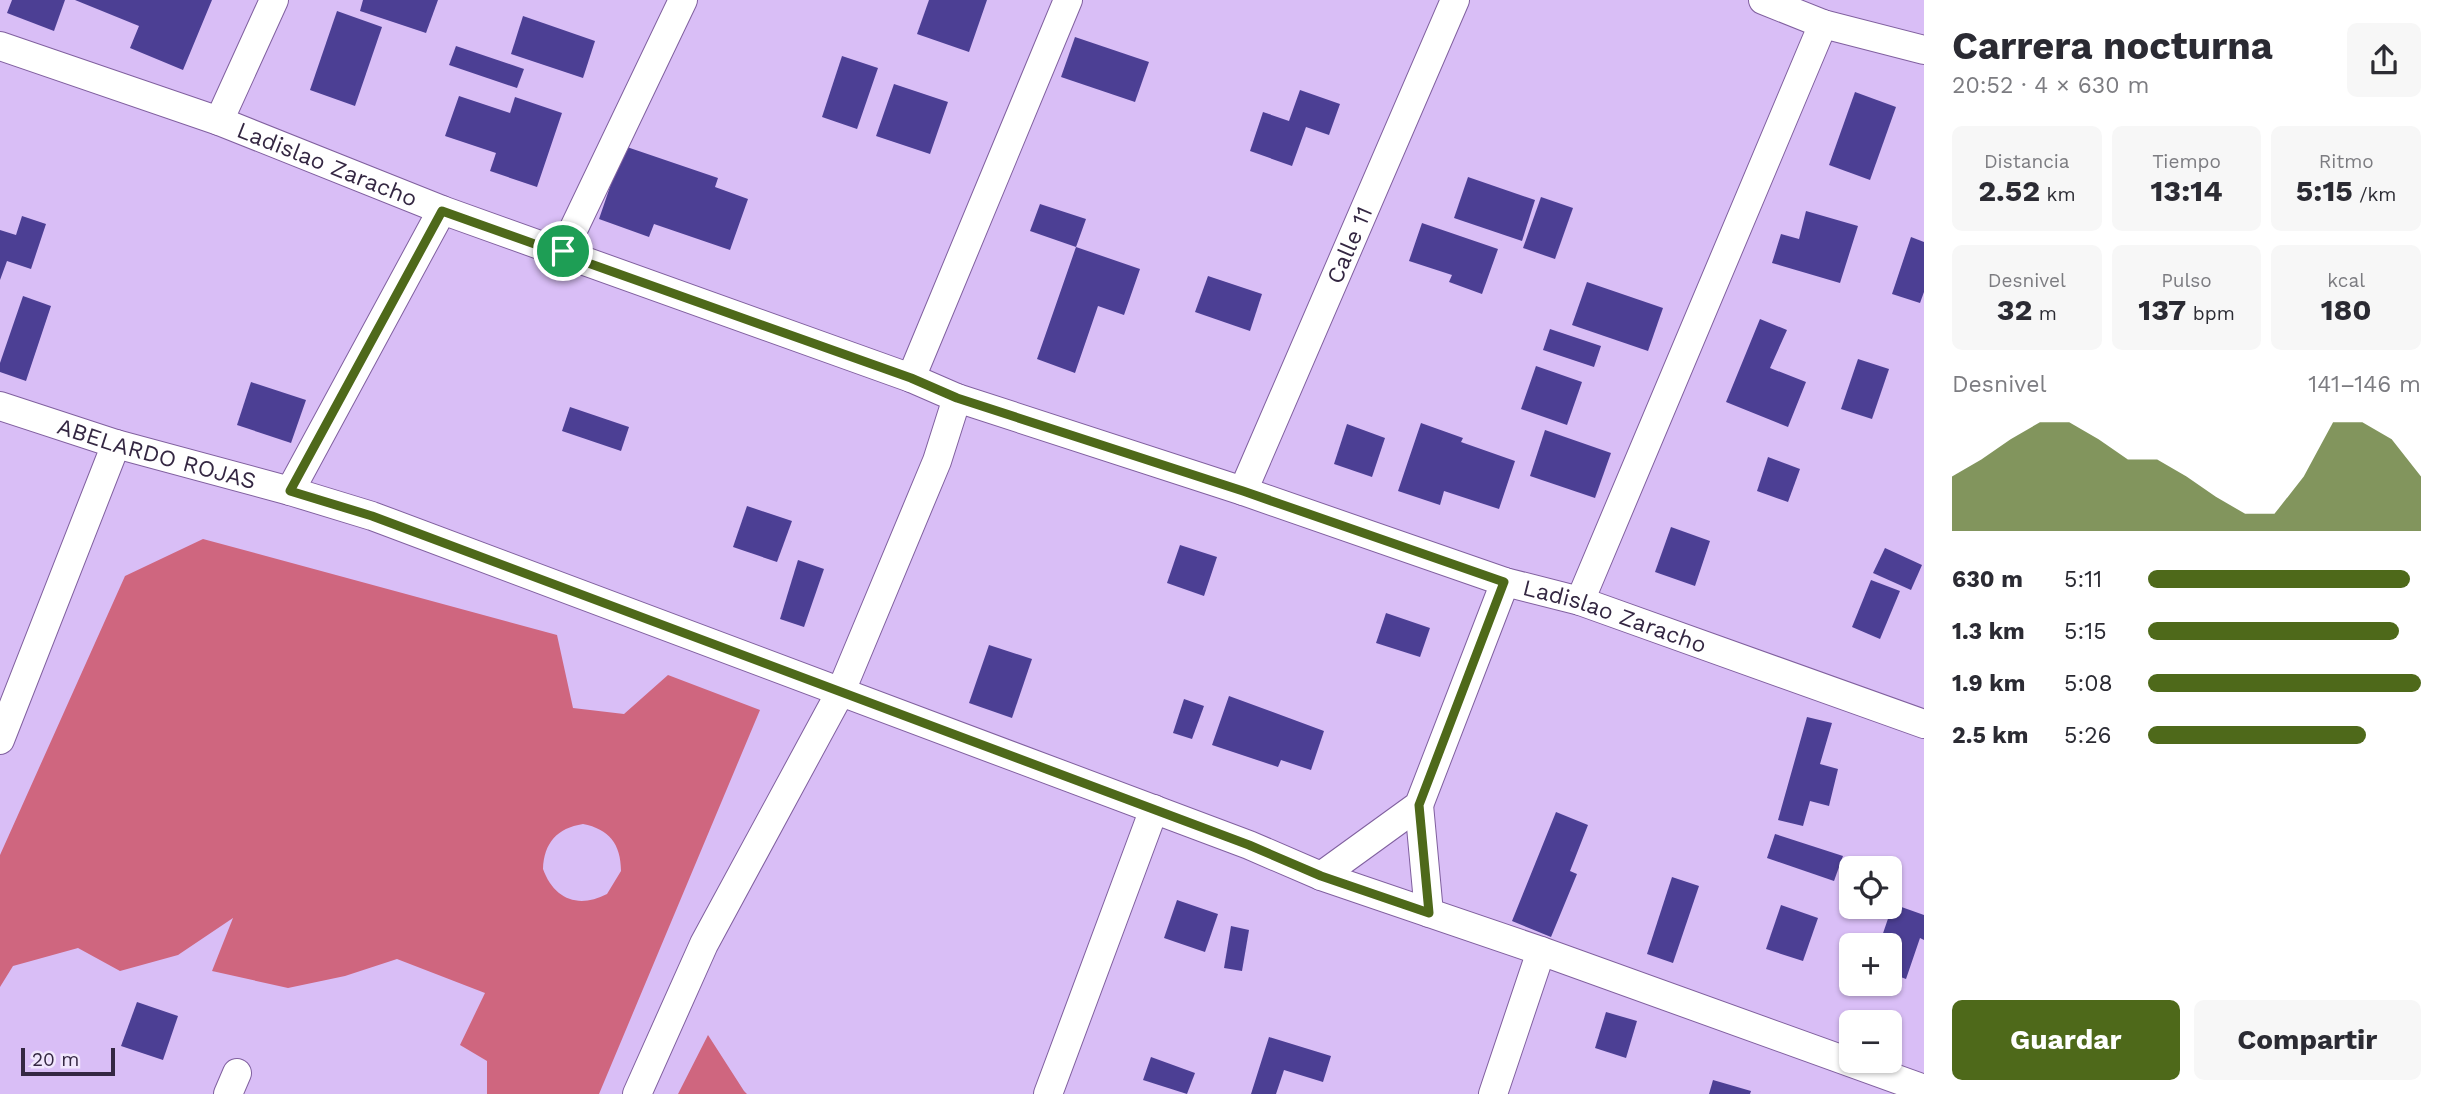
<!DOCTYPE html>
<html lang="es">
<meta charset="utf-8">
<style>
:root{--surface:#fff;--page:#f7f7f7;--text:#2b2b33;--muted:#7c7c81;--accent:#4e691a}
body{margin:0;font-family:"Work Sans",sans-serif;background:var(--page);color:var(--text);height:100vh;display:flex;flex-direction:column;font-size:26px;white-space:nowrap}
*{box-sizing:border-box;margin:0}
p{font-size:23px;color:var(--muted)}
.icon{flex:none;width:38px;height:38px;fill:none;stroke:currentColor;stroke-width:2;stroke-linecap:round;stroke-linejoin:round}
.map{position:relative;flex:1;overflow:hidden}
.details{display:flex;flex-direction:column;background:var(--surface);width:525px}
.details>*{flex:none}
.tools{position:absolute;left:1839px;top:856px;display:grid;gap:14px}
.tools a{display:grid;place-items:center;width:63px;height:63px;border-radius:10px;background:var(--surface);box-shadow:0 2px 5px #0004;font-size:35px}
.scale{position:absolute;left:21px;bottom:18px;width:94px;box-sizing:border-box;padding-left:7px;border:4px solid #342742;border-top:0;font-size:19px;line-height:24px;white-space:nowrap;color:#342742;-webkit-text-stroke:5px #f1e7fd;paint-order:stroke}
.pin{position:absolute;display:grid;place-items:center;width:60px;height:60px;color:#fff;margin:-30px;border:4px solid #fff;border-radius:50%;box-shadow:0 2px 7px #0007}
.round{display:grid;place-items:center;flex:none;width:74px;height:74px;border-radius:10px;background:var(--page)}
.summary{display:flex;align-items:center;justify-content:space-between;height:119px;padding:0 28px}
h1{font-size:38px;font-weight:700;line-height:52px}
.figures{display:grid;grid-template-columns:repeat(3,1fr);gap:10px;height:119px;padding:7px 28px}
.figures div{display:grid;align-content:center;border-radius:10px;background:var(--page);text-align:center}
.figures b{font-size:30px;font-weight:700}
.figures small{font-size:19px;font-weight:400}
.figures p{font-size:19px}
.chart{height:196px;padding:14px 28px}
.chart p{display:flex;justify-content:space-between}
.chart svg{width:100%;height:126px;margin-top:7px;fill:var(--accent);opacity:.7}
.cta{display:flex;gap:14px;margin-top:auto;padding:14px 28px}
.cta a{flex:1;height:80px;border-radius:10px;background:var(--accent);color:#fff;font-size:28px;font-weight:700;line-height:80px;text-align:center}
.cta a+a{background:var(--page);color:var(--text)}
ul{padding:0 28px;list-style:none;font-size:23px}
li{display:grid;grid-template-columns:112px 84px 1fr;align-items:center;height:52px}
li i{height:18px;border-radius:9px;background:var(--accent)}
main{display:flex;flex:1;min-height:0}
.map>svg:first-child{display:block}
.forest{fill:#cf667f;fill-rule:evenodd}
.building{fill:#4c3f94}
.lines{fill:none;stroke-linecap:round;stroke-linejoin:round}
.minor-casing{stroke:#80609f;stroke-width:30}
.minor{stroke:#fff;stroke-width:28}
.route-casing{stroke:#fff;stroke-width:14}
.route{stroke:#4e691a;stroke-width:9}
.labels{text-anchor:middle;stroke-width:7;stroke-linejoin:round;paint-order:stroke}
.street-label{font-size:23px;fill:#342742;stroke:#f1e7fd}
</style>
<main>
<div class="map">
<svg width="1924" height="1094" viewBox="0 0 1924 1094">
<rect width="100%" height="100%" fill="#d9bef6"/>
<!-- forest -->
<g class="forest">
<path d="M 203,539 L 557,635 L 573,708 L 624,714 L 668,675 L 760,710 L 599,1094 L 487,1094 L 487,1061 L 460,1045 L 485,993 L 397,959 L 345,976 L 288,988 L 212,971 L 233,918 L 178,955 L 120,971 L 78,948 L 13,966 L 0,987 L 0,855 L 125,576 ZM 583,824 C 609,829 621,844 621,871 L 607,894 C 578,909 554,899 543,869 C 544,843 557,828 583,824 Z"/>
<path d="M 708,1035 L 744,1091 L 747,1094 L 678,1094 Z"/>
</g>
<!-- building -->
<g class="building">
<path d="M 12,0 L 65,0 L 54,31 L 7,13 Z"/>
<path d="M 75,0 L 212,0 L 183,70 L 130,48 L 139,26 Z"/>
<path d="M 363,0 L 438,0 L 426,33 L 360,11 Z"/>
<path d="M 929,0 L 987,0 L 969,52 L 917,34 Z"/>
<path d="M 337,11 L 382,27 L 355,106 L 310,90 Z"/>
<path d="M 523,16 L 595,41 L 583,78 L 511,54 Z"/>
<path d="M 1075,37 L 1149,62 L 1135,102 L 1061,77 Z"/>
<path d="M 456,46 L 524,69 L 517,88 L 449,65 Z"/>
<path d="M 842,56 L 878,68 L 857,129 L 822,117 Z"/>
<path d="M 894,84 L 948,102 L 930,154 L 876,136 Z"/>
<path d="M 1300,90 L 1340,104 L 1329,135 L 1306,127 L 1292,166 L 1250,151 L 1263,112 L 1289,121 Z"/>
<path d="M 1855,92 L 1896,107 L 1870,180 L 1829,165 Z"/>
<path d="M 459,96 L 510,113 L 515,97 L 562,113 L 537,187 L 490,171 L 496,153 L 445,136 Z"/>
<path d="M 624,146 L 718,178 L 715,187 L 748,199 L 730,250 L 654,224 L 649,237 L 599,219 Z"/>
<path d="M 1468,177 L 1535,200 L 1522,241 L 1454,218 Z"/>
<path d="M 1541,197 L 1573,208 L 1555,259 L 1523,248 Z"/>
<path d="M 1040,204 L 1086,219 L 1076,247 L 1140,269 L 1124,315 L 1098,306 L 1075,373 L 1037,359 L 1076,247 L 1030,231 Z"/>
<path d="M 1806,211 L 1858,226 L 1840,283 L 1772,263 L 1781,234 L 1799,239 Z"/>
<path d="M 22,216 L 46,224 L 31,269 L 7,261 L 0,280 L 0,230 L 16,235 Z"/>
<path d="M 1422,223 L 1498,249 L 1482,294 L 1449,282 L 1452,275 L 1409,261 Z"/>
<path d="M 1911,237 L 1924,242 L 1924,292 L 1920,303 L 1892,294 Z"/>
<path d="M 1208,276 L 1262,294 L 1250,331 L 1195,312 Z"/>
<path d="M 1587,282 L 1663,308 L 1648,351 L 1572,325 Z"/>
<path d="M 23,296 L 51,306 L 26,381 L 0,372 L 0,363 Z"/>
<path d="M 1760,319 L 1787,330 L 1770,368 L 1806,382 L 1788,427 L 1726,402 Z"/>
<path d="M 1550,329 L 1601,346 L 1594,367 L 1543,350 Z"/>
<path d="M 1858,359 L 1889,369 L 1872,419 L 1841,409 Z"/>
<path d="M 1536,366 L 1582,382 L 1567,425 L 1521,409 Z"/>
<path d="M 251,382 L 306,400 L 291,443 L 237,425 Z"/>
<path d="M 570,407 L 629,427 L 621,451 L 562,431 Z"/>
<path d="M 1421,423 L 1463,438 L 1461,442 L 1515,461 L 1499,509 L 1444,491 L 1440,505 L 1398,491 Z"/>
<path d="M 1347,424 L 1385,438 L 1372,477 L 1334,464 Z"/>
<path d="M 1545,430 L 1611,453 L 1595,498 L 1530,476 Z"/>
<path d="M 1768,457 L 1800,469 L 1788,502 L 1757,491 Z"/>
<path d="M 747,506 L 792,521 L 777,562 L 733,547 Z"/>
<path d="M 1671,527 L 1710,541 L 1695,586 L 1655,572 Z"/>
<path d="M 1180,545 L 1217,557 L 1204,596 L 1167,583 Z"/>
<path d="M 1885,548 L 1922,565 L 1911,590 L 1873,573 Z"/>
<path d="M 798,560 L 824,569 L 804,627 L 780,619 Z"/>
<path d="M 1871,580 L 1900,591 L 1880,639 L 1852,627 Z"/>
<path d="M 1386,613 L 1430,628 L 1420,657 L 1376,643 Z"/>
<path d="M 989,645 L 1032,659 L 1012,718 L 969,703 Z"/>
<path d="M 1229,696 L 1324,731 L 1311,770 L 1281,760 L 1278,767 L 1212,745 Z"/>
<path d="M 1184,699 L 1204,706 L 1192,739 L 1173,733 Z"/>
<path d="M 1807,717 L 1832,723 L 1820,764 L 1838,769 L 1829,806 L 1810,801 L 1803,826 L 1778,820 Z"/>
<path d="M 1556,812 L 1588,825 L 1570,871 L 1577,874 L 1551,937 L 1512,921 Z"/>
<path d="M 1775,834 L 1843,856 L 1834,881 L 1767,858 Z"/>
<path d="M 1672,877 L 1699,886 L 1673,963 L 1647,954 Z"/>
<path d="M 1177,900 L 1218,914 L 1205,952 L 1164,938 Z"/>
<path d="M 1893,904 L 1924,915 L 1924,940 L 1920,938 L 1906,979 L 1890,973 L 1890,945 L 1879,945 Z"/>
<path d="M 1781,905 L 1818,918 L 1803,961 L 1766,949 Z"/>
<path d="M 1231,926 L 1249,930 L 1242,971 L 1224,968 Z"/>
<path d="M 137,1002 L 178,1016 L 163,1060 L 121,1046 Z"/>
<path d="M 1606,1012 L 1637,1021 L 1626,1058 L 1595,1048 Z"/>
<path d="M 1269,1037 L 1331,1056 L 1323,1082 L 1284,1070 L 1276,1094 L 1251,1094 Z"/>
<path d="M 1151,1057 L 1195,1073 L 1187,1094 L 1143,1080 Z"/>
<path d="M 1713,1080 L 1751,1091 L 1750,1094 L 1709,1094 Z"/>
</g>
<g class="lines">
<defs>
<g id="minor">
<path d="M 1763,0 L 1823,24 L 1924,50"/>
<path id="s1" d="M 0,46 L 219,121 L 442,210 L 911,378 L 957,398 L 1243,491 L 1505,582 L 1580,601 L 1924,724"/>
<path d="M 219,121 L 274,0"/>
<path d="M 563,251 L 683,0"/>
<path d="M 911,378 L 1068,0"/>
<path id="s2" d="M 0,406 L 116,444 L 290,491 L 442,210"/>
<path d="M 290,491 L 372,516 L 1249,845 L 1321,876 L 1541,951 L 1924,1089"/>
<path id="s3" d="M 1243,491 L 1455,0"/>
<path d="M 1580,601 L 1823,24"/>
<path d="M 0,740 L 116,444"/>
<path d="M 1419,805 L 1429,913"/>
<path d="M 1321,876 L 1419,805 L 1505,582"/>
<path d="M 228,1094 L 237,1073"/>
<path d="M 637,1094 L 704,944 L 841,691 L 937,461 L 957,398"/>
<path d="M 1048,1094 L 1154,809"/>
<path d="M 1493,1094 L 1541,951"/>
</g>
</defs>
<!-- minor casing -->
<use href="#minor" class="minor-casing"/>
<!-- minor -->
<use href="#minor" class="minor"/>
</g>
<g class="lines">
<defs>
<path id="route" d="M 442,211 L 911,378 L 957,398 L 1243,491 L 1504,582 L 1419,805 L 1429,913 L 1321,876 L 1249,845 L 372,516 L 290,491 Z"/>
</defs>
<!-- route casing -->
<use href="#route" class="route-casing"/>
<!-- route -->
<use href="#route" class="route"/>
</g>
<g class="labels">
<!-- street labels -->
<g class="street-label">
<text dy="8" stroke="none"><textPath href="#s1" startOffset="348">Ladislao Zaracho</textPath></text>
<text dy="8" stroke="none"><textPath href="#s3" startOffset="268">Calle 11</textPath></text>
<text dy="8" stroke="none"><textPath href="#s2" startOffset="164">ABELARDO ROJAS</textPath></text>
<text dy="8" stroke="none"><textPath href="#s1" startOffset="1713">Ladislao Zaracho</textPath></text>
</g>
</g>
</svg>
<div class="tools">
<a><svg class="icon" aria-label="locate" viewBox="0 0 24 24"><circle cx="12" cy="12" r="6"/><path d="M12 2v4M12 18v4M2 12h4M18 12h4"/></svg></a>
<a>+</a>
<a>−</a>
</div>
<div class="scale">20 m</div>
<div class="pin" style="left:563px;top:251px;background:#1e9e55"><svg class="icon" aria-label="arrive" viewBox="0 0 24 24"><path d="M6 21V4h12l-3 4 3 4H6"/></svg></div>
</div>
<section class="details">
<div class="summary"><div><h1>Carrera nocturna</h1><p>20:52 · 4 × 630 m</p></div><a class="round"><svg class="icon" aria-label="share" viewBox="0 0 24 24"><path d="M12 15V3M7 8l5-5 5 5M5 13v7h14v-7"/></svg></a></div>
<div class="figures">
<div><p>Distancia</p><b>2.52<small> km</small></b></div>
<div><p>Tiempo</p><b>13:14</b></div>
<div><p>Ritmo</p><b>5:15<small> /km</small></b></div>
</div>
<div class="figures">
<div><p>Desnivel</p><b>32<small> m</small></b></div>
<div><p>Pulso</p><b>137<small> bpm</small></b></div>
<div><p>kcal</p><b>180</b></div>
</div>
<div class="chart"><p><span>Desnivel</span>141–146 m</p>
<svg viewBox="0 0 160 44" preserveAspectRatio="none"><path d="M0 44V25L10 19L20 12L30 6L40 6L50 12L60 19L70 19L80 25L90 32L100 38L110 38L120 25L130 6L140 6L150 12L160 25V44z"/></svg>
</div>
<ul>
<li><b>630 m</b>5:11<i style="width:96%"></i></li>
<li><b>1.3 km</b>5:15<i style="width:92%"></i></li>
<li><b>1.9 km</b>5:08<i style="width:100%"></i></li>
<li><b>2.5 km</b>5:26<i style="width:80%"></i></li>
</ul>
<div class="cta"><a>Guardar</a><a>Compartir</a></div>
</section>
</main>
